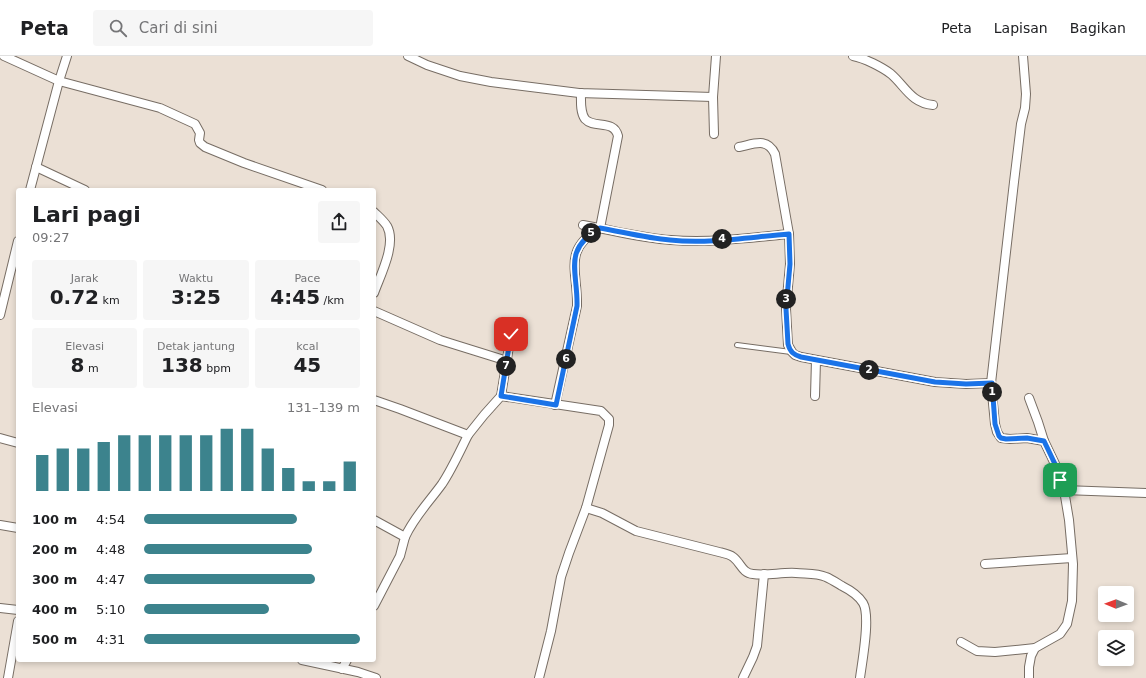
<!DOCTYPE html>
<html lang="id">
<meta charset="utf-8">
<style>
:root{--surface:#fff;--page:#f6f6f6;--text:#202124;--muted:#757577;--line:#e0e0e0;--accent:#3c838d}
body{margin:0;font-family:"DejaVu Sans",sans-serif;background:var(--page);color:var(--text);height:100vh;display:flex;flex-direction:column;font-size:15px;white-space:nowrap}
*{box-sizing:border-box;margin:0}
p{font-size:13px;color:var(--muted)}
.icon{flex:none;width:22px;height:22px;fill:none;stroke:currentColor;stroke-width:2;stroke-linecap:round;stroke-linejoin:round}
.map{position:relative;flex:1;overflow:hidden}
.panel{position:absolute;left:16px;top:132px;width:360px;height:474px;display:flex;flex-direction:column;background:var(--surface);border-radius:4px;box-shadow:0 2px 6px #0003}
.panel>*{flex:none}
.needle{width:26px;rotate:271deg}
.tools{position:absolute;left:1098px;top:530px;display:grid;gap:8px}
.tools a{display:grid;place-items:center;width:36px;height:36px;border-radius:4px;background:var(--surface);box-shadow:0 2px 6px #0003;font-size:20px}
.pin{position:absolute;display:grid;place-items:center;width:34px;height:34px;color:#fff;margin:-17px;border-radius:8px;box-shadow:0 2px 6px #0006}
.km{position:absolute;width:20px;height:20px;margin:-10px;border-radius:50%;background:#222;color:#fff;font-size:11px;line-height:20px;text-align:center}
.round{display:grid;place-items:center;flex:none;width:42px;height:42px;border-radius:4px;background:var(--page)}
.summary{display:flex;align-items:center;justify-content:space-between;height:68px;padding:0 16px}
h1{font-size:22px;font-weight:600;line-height:30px}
.figures{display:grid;grid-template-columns:repeat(3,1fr);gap:6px;height:68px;padding:4px 16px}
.figures div{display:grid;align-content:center;border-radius:4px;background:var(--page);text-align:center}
.figures b{font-size:20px;font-weight:600}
.figures small{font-size:11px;font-weight:400}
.figures p{font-size:11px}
.chart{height:112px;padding:8px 16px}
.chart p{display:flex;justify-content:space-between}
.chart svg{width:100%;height:72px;margin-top:4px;stroke:var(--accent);stroke-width:6}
ul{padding:0 16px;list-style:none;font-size:13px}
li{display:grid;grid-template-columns:64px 48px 1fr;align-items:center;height:30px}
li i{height:10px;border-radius:5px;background:var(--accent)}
header{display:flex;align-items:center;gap:24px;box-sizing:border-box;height:56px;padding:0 20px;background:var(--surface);border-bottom:1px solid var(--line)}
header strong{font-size:19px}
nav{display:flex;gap:22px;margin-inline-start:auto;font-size:14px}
.search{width:280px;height:36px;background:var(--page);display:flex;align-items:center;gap:10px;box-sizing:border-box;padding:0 14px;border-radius:4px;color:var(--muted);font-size:15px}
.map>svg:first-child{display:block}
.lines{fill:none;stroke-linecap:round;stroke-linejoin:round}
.service-casing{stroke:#776d64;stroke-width:6}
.minor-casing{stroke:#776d64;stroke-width:10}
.service{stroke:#fff;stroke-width:4}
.minor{stroke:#fff;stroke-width:8}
.route-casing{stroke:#fff;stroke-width:8}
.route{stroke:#1a73e8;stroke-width:5}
</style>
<header>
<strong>Peta</strong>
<div class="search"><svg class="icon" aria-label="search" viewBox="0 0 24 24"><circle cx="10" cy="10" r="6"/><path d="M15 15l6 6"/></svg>Cari di sini</div>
<nav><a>Peta</a><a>Lapisan</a><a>Bagikan</a></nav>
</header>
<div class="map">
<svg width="1146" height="622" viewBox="0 0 1146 622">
<rect width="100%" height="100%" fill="#ebe0d5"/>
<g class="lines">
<defs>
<path id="service" d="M 737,289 L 791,296"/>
<g id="minor">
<path d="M 4,0 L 59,25 L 160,52 L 195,68 L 200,77 L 199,84 L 200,87 L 205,91 L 244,107 L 322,134"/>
<path d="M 408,0 L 427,9 L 460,20 L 491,26 L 579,37 L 713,41"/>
<path d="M 853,0 C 864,2 882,11 891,18 C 905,30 911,47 933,49"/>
<path d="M 1023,0 L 1026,38 L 1025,52 L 1021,68 L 1014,126 L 991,327 L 995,368 L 997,376 L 1001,382 L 1010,383 L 1027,382 L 1044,385 L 1055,408 L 1064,434"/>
<path d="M 714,78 L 713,41 L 716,0"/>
<path d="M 739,91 C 754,88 767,81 775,98 L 789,178 L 790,208 L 786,253 L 788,289 L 792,296 L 795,299 L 801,301 L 935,326 L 966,328 L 991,327"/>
<path d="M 36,111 L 85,134"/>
<path d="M 30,134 L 59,25 L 67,0"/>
<path d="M 374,156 C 378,160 384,165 387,170 C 397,188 380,220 374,237"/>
<path d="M 583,169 C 612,174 641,182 671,184 C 710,187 750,182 789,178"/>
<path d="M 374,255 L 440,284 L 501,303 L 504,306 L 506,312"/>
<path d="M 0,259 L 18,185"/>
<path d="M 501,340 L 511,278"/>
<path d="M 815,340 L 816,304"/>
<path d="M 1029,342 L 1038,366 L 1044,385"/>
<path d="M 374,344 L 400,353 L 468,379 L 484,359 L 501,340 L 601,355 L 609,363 L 609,369 L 586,452 L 569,497 L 561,521 L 551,575 L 539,622"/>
<path d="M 555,349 L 577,250 C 578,215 562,194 600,172 L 618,80 C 614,63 594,73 585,63 C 580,56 581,45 581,37"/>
<path d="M 0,382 L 18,387"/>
<path d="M 586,452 L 602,457 L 636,475 L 719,496 C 723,497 729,498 733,501 C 741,507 742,517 753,518 C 767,520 782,516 796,517 C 806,518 817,517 826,521 C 831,523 837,527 842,530 C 850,534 858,539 863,547 C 871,560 862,606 860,622"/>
<path d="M 374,464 L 405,481 L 400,500 L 374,550"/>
<path d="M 0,469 L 18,472"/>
<path d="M 405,481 C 414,461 429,446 442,428 C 452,413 460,395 468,379"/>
<path d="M 985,508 L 1072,502"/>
<path d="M 0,552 L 18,554"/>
<path d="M 961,586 L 977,595 L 995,596 L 1035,592"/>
<path d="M 302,604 L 358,616 L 376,622"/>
<path d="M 342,613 L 347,604"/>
<path d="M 8,622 L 18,565"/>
<path d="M 743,622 L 753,601 L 757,590 L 764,518"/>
<path d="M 1029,622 L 1029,611 L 1031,600 L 1035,592 L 1060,578 L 1067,568 L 1072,545 L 1073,508 L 1069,464 L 1064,434 L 1146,437"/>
</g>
</defs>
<!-- service casing -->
<use href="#service" class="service-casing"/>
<!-- minor casing -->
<use href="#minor" class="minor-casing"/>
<!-- service -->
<use href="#service" class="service"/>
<!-- minor -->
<use href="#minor" class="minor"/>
</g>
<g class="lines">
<defs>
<path id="route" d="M 511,278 L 501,340 L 556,349 L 577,250 C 578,215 562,194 600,172 C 623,176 646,182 670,184 C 709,188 750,181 789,178 L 790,208 L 786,253 L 788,288 C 790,296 794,299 801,301 L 935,326 L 966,328 L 992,327 L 995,368 L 999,380 L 1001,382 L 1006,383 L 1027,382 L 1044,385 L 1055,408 L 1060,424"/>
</defs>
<!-- route casing -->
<use href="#route" class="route-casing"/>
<!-- route -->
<use href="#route" class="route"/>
</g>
</svg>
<div class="tools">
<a><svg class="needle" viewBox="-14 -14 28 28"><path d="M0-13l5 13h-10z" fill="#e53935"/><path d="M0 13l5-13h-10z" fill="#757577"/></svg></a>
<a><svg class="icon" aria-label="layers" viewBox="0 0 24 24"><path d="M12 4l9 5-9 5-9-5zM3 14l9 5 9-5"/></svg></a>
</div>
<div class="pin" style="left:1060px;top:424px;background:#1e9e55"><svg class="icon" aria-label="arrive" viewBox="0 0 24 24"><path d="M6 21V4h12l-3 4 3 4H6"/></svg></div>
<div class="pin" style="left:511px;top:278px;background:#d93025"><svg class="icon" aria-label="check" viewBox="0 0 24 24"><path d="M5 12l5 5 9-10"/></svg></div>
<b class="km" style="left:992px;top:336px">1</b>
<b class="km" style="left:869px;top:314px">2</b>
<b class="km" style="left:786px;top:243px">3</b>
<b class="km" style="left:722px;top:183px">4</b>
<b class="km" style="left:591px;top:177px">5</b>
<b class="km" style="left:566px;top:303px">6</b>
<b class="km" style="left:506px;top:310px">7</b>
<section class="panel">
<div class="summary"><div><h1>Lari pagi</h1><p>09:27</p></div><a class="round"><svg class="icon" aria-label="share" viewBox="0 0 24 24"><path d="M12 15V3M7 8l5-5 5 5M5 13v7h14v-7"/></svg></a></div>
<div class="figures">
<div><p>Jarak</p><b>0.72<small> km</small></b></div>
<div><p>Waktu</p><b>3:25</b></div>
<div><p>Pace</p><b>4:45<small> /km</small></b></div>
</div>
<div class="figures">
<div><p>Elevasi</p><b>8<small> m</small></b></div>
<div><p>Detak jantung</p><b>138<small> bpm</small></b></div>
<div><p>kcal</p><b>45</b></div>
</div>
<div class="chart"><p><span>Elevasi</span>131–139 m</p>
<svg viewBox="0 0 160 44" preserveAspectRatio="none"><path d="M5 44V22M15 44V18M25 44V18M35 44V14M45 44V10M55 44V10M65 44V10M75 44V10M85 44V10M95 44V6M105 44V6M115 44V18M125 44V30M135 44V38M145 44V38M155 44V26"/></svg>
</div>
<ul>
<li><b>100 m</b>4:54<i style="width:71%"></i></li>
<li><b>200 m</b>4:48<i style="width:78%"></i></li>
<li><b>300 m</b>4:47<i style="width:79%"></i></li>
<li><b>400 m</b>5:10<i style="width:58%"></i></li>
<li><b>500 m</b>4:31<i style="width:100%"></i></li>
</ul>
</section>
</div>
